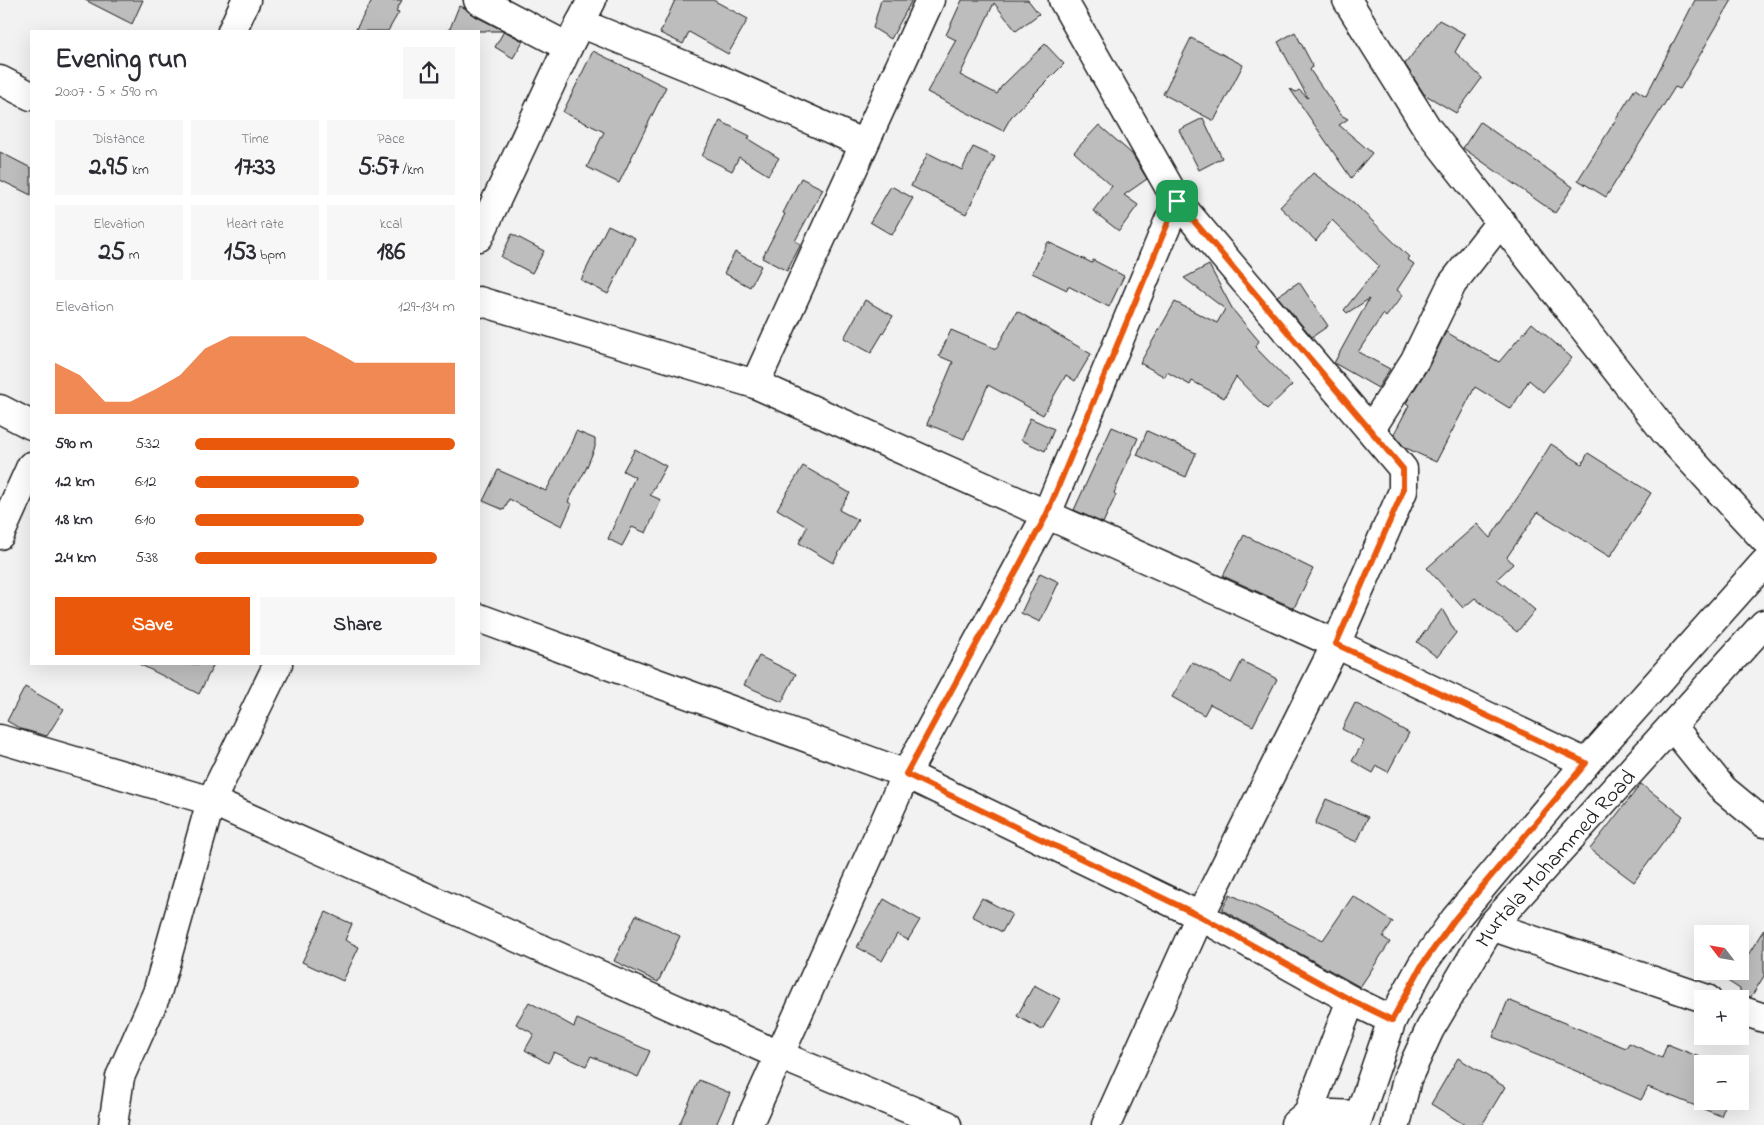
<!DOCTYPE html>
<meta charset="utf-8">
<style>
:root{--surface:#fff;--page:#f7f7f7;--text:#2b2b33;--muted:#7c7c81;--accent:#ea580c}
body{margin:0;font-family:"Indie Flower",sans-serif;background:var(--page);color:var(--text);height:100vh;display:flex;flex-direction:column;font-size:19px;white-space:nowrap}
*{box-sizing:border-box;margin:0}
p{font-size:16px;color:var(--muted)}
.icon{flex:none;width:28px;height:28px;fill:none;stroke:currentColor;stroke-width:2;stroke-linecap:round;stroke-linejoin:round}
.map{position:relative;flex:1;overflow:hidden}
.sheet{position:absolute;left:30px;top:30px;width:450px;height:635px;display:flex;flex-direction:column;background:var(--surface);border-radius:0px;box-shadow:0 5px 20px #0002}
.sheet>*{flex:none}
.needle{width:32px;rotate:301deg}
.fabs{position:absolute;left:1694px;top:925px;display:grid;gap:10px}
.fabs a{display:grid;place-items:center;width:55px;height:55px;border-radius:0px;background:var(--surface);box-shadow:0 5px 20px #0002;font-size:25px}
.pin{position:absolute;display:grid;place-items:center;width:42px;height:42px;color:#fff;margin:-21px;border-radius:10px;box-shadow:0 2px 8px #0006}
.round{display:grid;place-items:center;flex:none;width:52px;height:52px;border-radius:0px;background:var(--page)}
.headline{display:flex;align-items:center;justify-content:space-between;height:85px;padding:0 25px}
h1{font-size:28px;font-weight:700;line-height:38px}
.stats{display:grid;grid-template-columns:repeat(3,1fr);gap:8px;height:85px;padding:5px 25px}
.stats div{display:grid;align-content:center;border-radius:0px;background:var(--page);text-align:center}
.stats b{font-size:25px;font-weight:700}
.stats small{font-size:14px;font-weight:400}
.stats p{font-size:14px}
.chart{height:140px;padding:10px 25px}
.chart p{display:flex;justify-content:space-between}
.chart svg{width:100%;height:90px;margin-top:5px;fill:var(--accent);opacity:.7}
.primary-button{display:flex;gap:10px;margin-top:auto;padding:10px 25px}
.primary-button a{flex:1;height:58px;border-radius:0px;background:var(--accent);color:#fff;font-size:20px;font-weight:700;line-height:58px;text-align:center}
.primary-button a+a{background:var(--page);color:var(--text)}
ul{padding:0 25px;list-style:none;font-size:16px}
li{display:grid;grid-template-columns:80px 60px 1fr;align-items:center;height:38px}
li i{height:12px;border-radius:6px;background:var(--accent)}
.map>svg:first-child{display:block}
.building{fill:#bdbdbd;stroke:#1c1c1c}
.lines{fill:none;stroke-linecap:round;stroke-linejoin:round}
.minor-casing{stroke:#1c1c1c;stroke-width:31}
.major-casing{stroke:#1c1c1c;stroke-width:31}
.minor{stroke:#fff;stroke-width:28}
.major{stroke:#fff;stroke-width:28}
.route-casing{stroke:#fff;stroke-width:10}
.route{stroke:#ea580c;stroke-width:6}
.labels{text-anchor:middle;stroke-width:5;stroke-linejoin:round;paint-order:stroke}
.street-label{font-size:22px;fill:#1c1c1c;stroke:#fff}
</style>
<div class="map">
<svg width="1764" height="1125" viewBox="0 0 1764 1125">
<rect width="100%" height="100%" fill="#f2f2f2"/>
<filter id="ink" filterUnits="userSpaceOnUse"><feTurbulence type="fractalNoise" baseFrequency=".02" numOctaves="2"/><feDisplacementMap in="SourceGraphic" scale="10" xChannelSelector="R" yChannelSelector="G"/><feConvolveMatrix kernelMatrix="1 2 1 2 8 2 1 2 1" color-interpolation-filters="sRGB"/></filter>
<g filter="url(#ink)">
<!-- building -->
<g class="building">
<path d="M 85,0 L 143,0 L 132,24 Z"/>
<path d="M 372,0 L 402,0 L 396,11 L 399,12 L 388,31 L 355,31 Z"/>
<path d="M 675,0 L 713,0 L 748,19 L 728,54 L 689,32 L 683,44 L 660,33 Z"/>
<path d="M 881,0 L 912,0 L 891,39 L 873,28 Z"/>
<path d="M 962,0 L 1028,0 L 1039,14 L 1016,31 L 994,3 L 960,75 L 997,94 L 1001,87 L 1045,44 L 1064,64 L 1011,117 L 1003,131 L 927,92 L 956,40 L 946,35 Z"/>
<path d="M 1695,0 L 1732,0 L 1680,89 L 1675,87 L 1606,197 L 1578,180 L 1635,89 L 1646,96 Z"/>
<path d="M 459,6 L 465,8 L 471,14 L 504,31 L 449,31 Z"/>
<path d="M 1439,20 L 1465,34 L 1455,52 L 1482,78 L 1456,113 L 1424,94 L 1405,64 Z"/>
<path d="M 504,31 L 523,41 L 513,58 L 495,47 Z"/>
<path d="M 1295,32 L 1313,66 L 1310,70 L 1341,115 L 1348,119 L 1339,125 L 1372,153 L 1351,178 L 1290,89 L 1296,92 L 1299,90 L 1308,98 L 1278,42 Z"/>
<path d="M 1191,38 L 1243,65 L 1214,121 L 1163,94 Z"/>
<path d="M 593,51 L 666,87 L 619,183 L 587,167 L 604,132 L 563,112 Z"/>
<path d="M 1203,118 L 1222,158 L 1199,170 L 1179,130 Z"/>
<path d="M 720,121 L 750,136 L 748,139 L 779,158 L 768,175 L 739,157 L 732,171 L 702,156 Z"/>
<path d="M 1480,122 L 1573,187 L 1555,213 L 1463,148 Z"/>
<path d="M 1099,125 L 1132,154 L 1147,179 L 1124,195 L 1138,205 L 1119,231 L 1093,211 L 1112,186 L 1074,152 Z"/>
<path d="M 973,147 L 995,157 L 966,214 L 911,186 L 928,153 L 962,170 Z"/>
<path d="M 0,152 L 31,168 L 31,195 L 0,180 Z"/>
<path d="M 1313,173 L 1354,203 L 1409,257 L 1407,259 L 1414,264 L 1397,290 L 1403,295 L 1386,317 L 1383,314 L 1358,352 L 1390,369 L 1378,388 L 1334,363 L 1369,299 L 1347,313 L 1344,310 L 1379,266 L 1332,220 L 1316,241 L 1280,207 Z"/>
<path d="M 801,178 L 823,189 L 795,241 L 801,244 L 787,271 L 762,258 L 785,214 L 783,213 Z"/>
<path d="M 891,186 L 913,198 L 892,235 L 870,222 Z"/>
<path d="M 608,225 L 635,238 L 608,294 L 581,280 Z"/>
<path d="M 512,234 L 544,251 L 532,273 L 501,257 Z"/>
<path d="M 1048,242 L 1092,263 L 1093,260 L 1124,276 L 1109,307 L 1068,286 L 1067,290 L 1032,273 Z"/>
<path d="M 735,252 L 761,266 L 750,287 L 724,273 Z"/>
<path d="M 1209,265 L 1233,310 L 1259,341 L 1255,347 L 1292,385 L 1267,409 L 1236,377 L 1224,398 L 1192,381 L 1190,385 L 1167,372 L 1165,377 L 1140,363 L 1175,302 L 1217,323 L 1225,309 L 1184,278 Z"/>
<path d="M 1299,282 L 1328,326 L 1312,337 L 1277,296 Z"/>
<path d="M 865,300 L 893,316 L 871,353 L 844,338 Z"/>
<path d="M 1017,311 L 1091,354 L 1075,381 L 1066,375 L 1043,415 L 988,385 L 964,439 L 927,424 L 953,362 L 939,356 L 951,330 L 996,349 Z"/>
<path d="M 1532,323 L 1572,358 L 1543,392 L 1529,380 L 1511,409 L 1475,387 L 1436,462 L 1404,447 L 1394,434 L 1409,405 L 1406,403 L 1428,368 L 1446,332 L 1499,362 Z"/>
<path d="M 1030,418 L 1054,429 L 1045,451 L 1021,440 Z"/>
<path d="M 1112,427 L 1138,438 L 1114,493 L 1116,495 L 1103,523 L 1074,510 Z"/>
<path d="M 576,431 L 595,439 L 595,447 L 586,469 L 568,502 L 572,504 L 562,526 L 509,499 L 504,510 L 483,501 L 498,470 L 546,491 L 570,446 Z"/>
<path d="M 1147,431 L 1196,453 L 1186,477 L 1137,455 Z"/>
<path d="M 1551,444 L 1582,464 L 1588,453 L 1651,493 L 1610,557 L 1538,512 L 1507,557 L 1513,564 L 1497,579 L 1535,610 L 1517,632 L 1475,598 L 1463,608 L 1427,568 L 1477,524 L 1490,538 L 1522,491 Z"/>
<path d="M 635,449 L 666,466 L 650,495 L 661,500 L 646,533 L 632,527 L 622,546 L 608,539 L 635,477 L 623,471 Z"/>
<path d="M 803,466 L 850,493 L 839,510 L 858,520 L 833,563 L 799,543 L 807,527 L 777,509 Z"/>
<path d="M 1244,535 L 1313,569 L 1294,608 L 1223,576 Z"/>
<path d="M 1040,573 L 1059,582 L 1040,622 L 1021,613 Z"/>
<path d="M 1442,609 L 1456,633 L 1437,657 L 1417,642 Z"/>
<path d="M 759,656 L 796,674 L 782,702 L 744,685 Z"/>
<path d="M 1242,661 L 1277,679 L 1253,726 L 1210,704 L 1204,715 L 1172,697 L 1192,662 L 1231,683 Z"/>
<path d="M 139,664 L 214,664 L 199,694 Z"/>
<path d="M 25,687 L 64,709 L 47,736 L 21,729 L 7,721 Z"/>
<path d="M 1355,703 L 1409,733 L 1388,772 L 1377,766 L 1373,773 L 1352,761 L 1364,741 L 1342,729 Z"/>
<path d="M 1641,784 L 1683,816 L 1634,882 L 1590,849 Z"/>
<path d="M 1326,799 L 1368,817 L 1357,842 L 1315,824 Z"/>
<path d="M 1230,894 L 1323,940 L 1353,896 L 1393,922 L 1383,937 L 1390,942 L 1360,987 L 1222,910 Z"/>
<path d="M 982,898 L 1012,914 L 1002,932 L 972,916 Z"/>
<path d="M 884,899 L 920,920 L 908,940 L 897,934 L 882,961 L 857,947 Z"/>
<path d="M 326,912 L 352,924 L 345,940 L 359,947 L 343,981 L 302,962 Z"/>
<path d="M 636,915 L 680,936 L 658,982 L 614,961 Z"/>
<path d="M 1764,929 L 1764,976 L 1751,997 L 1740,995 L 1740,989 L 1712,971 L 1740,971 L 1740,968 Z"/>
<path d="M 1034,985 L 1060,999 L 1042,1030 L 1017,1016 Z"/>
<path d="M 1508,1000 L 1626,1048 L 1629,1043 L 1662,1058 L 1667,1044 L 1717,1064 L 1702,1064 L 1702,1101 L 1727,1101 L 1721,1116 L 1648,1087 L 1641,1100 L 1614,1088 L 1615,1087 L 1493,1037 Z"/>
<path d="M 529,1002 L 574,1027 L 577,1019 L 650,1051 L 638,1077 L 591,1056 L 586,1066 L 554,1052 L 548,1063 L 525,1050 L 534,1034 L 516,1024 Z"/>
<path d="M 1458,1058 L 1505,1087 L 1482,1125 L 1465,1125 L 1431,1104 Z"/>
<path d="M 699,1080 L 730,1093 L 716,1125 L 679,1125 Z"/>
</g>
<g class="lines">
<defs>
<g id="minor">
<path d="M 478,0 L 568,47"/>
<path d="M 1063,0 L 1177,201 L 1403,469 L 1403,491 L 1336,644 L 1200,916 L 1106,1125"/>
<path d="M 1347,0 L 1427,128 L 1665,432 L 1764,539"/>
<path d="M 580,23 L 728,83 L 864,144"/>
<path d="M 232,31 L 246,0"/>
<path d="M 0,80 L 31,96"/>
<path d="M 479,237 L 568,47 L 592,0"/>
<path d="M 479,301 L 755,384 L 1336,644 L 1586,763"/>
<path d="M 755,384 L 930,0"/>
<path d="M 0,409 L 31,425"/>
<path d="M 1371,429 L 1415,360 L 1452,284 L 1501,221"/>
<path d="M 0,535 L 31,466"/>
<path d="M 479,618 L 906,774 L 1200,916 L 1351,1000 L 1392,1020"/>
<path d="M 1672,726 L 1723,789 L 1764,823"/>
<path d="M 0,739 L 211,801 L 779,1055 L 947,1125"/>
<path d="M 1491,926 L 1707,999"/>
<path d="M 1740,1010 L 1764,1018"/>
<path d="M 1308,1113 L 1351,1000"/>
<path d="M 1295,1124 L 1308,1113 L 1358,1115"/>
<path d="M 113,1125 L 120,1077 L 157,993 L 211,801 L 278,664"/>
<path d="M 748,1125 L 906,774 L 1046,516 L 1177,201"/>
</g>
<g id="major">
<path d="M 1356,1125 L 1392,1020 L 1422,965 L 1455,919 L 1586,763 L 1764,563"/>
<path id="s1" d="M 1396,1125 L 1407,1079 L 1430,1029 L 1491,926 L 1764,624"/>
</g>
</defs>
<!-- minor casing -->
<use href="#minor" class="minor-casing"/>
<!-- major casing -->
<use href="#major" class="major-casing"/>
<!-- minor -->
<use href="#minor" class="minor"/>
<!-- major -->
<use href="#major" class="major"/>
</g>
</g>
<g class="lines" filter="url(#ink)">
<defs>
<path id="route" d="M 1177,201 L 1403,469 L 1403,491 L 1336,644 L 1586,763 L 1455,919 L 1422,965 L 1392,1020 L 1351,1000 L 1200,916 L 906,774 L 1046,516 Z"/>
</defs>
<!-- route casing -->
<use href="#route" class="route-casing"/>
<!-- route -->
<use href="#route" class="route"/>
</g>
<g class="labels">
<!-- street labels -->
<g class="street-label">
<text dy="8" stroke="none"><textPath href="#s1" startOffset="315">Murtala Mohammed Road</textPath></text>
</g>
</g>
</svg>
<div class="fabs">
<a><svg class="needle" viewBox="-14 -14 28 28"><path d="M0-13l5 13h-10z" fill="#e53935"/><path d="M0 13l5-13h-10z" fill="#7c7c81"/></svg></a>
<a>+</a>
<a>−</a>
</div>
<div class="pin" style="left:1177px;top:201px;background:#1e9e55"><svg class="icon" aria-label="arrive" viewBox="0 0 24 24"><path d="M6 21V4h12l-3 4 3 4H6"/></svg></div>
<section class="sheet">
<div class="headline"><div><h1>Evening run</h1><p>20:07 · 5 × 590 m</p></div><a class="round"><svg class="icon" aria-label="share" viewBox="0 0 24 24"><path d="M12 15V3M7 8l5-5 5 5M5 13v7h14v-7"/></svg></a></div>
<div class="stats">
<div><p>Distance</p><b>2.95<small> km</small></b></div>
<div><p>Time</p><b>17:33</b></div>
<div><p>Pace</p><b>5:57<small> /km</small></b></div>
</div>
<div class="stats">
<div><p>Elevation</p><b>25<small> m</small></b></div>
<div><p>Heart rate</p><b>153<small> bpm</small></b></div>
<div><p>kcal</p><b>186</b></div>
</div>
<div class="chart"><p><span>Elevation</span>129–134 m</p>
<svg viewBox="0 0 160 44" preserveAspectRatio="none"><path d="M0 44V19L10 25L20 38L30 38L40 32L50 25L60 12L70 6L80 6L90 6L100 6L110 12L120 19L130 19L140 19L150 19L160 19V44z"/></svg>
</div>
<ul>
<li><b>590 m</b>5:32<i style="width:100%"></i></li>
<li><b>1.2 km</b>6:12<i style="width:63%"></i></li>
<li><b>1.8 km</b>6:10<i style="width:65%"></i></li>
<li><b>2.4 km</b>5:38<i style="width:93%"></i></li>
</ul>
<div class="primary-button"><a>Save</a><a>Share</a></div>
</section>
</div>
